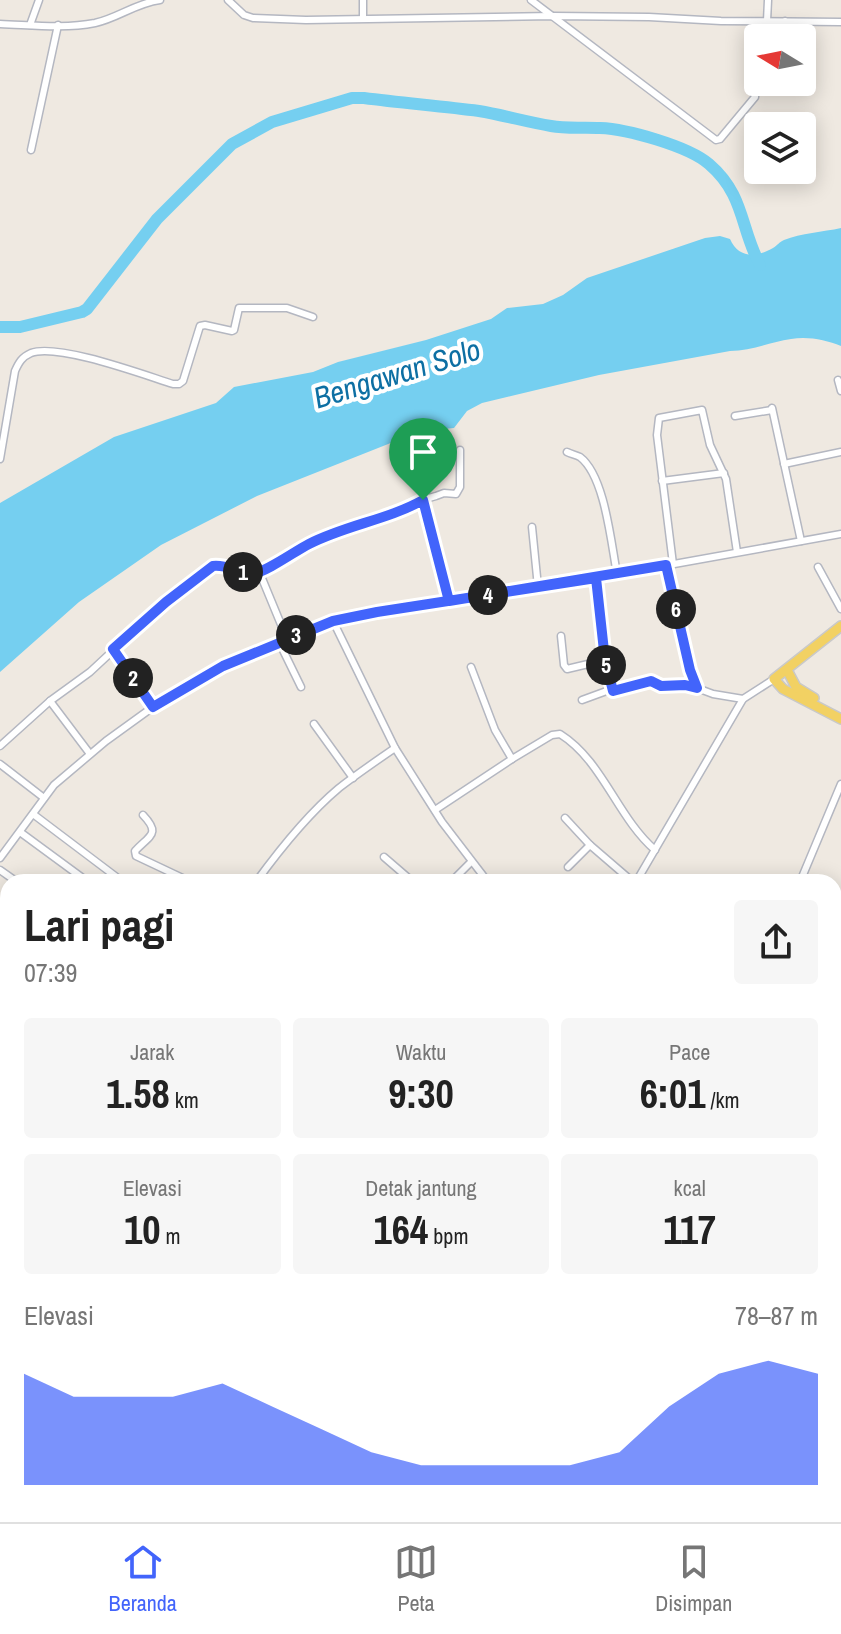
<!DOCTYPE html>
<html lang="id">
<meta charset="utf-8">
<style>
:root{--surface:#fff;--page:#f6f6f6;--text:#222;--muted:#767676;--line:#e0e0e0;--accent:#4264fb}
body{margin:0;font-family:"Archivo Narrow",sans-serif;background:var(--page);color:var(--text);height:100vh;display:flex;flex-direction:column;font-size:30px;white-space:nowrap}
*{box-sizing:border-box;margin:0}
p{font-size:26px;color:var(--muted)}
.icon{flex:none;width:44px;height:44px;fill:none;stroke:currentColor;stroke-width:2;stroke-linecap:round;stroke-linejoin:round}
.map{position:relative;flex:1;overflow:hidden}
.drawer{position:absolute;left:0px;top:874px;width:842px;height:648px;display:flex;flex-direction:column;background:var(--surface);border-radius:24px 24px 0 0;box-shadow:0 4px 20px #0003}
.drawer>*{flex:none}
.needle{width:52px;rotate:280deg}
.controls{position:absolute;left:744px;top:24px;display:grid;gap:16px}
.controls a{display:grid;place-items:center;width:72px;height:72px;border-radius:8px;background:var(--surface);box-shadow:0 4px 20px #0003;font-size:40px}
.pin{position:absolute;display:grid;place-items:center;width:68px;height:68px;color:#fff;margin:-82px -34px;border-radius:50% 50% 50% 0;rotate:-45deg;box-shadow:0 0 8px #0007}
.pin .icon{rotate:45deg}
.km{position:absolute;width:40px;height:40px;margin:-20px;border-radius:50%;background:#222;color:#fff;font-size:22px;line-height:40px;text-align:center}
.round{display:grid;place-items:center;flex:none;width:84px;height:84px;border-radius:8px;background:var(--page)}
.overview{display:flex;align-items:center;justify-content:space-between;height:136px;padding:0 24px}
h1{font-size:44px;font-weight:700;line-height:60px}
.metrics{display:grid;grid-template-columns:repeat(3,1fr);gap:12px;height:136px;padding:8px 24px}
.metrics div{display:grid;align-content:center;border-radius:8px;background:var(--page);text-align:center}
.metrics b{font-size:40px;font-weight:700}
.metrics small{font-size:22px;font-weight:400}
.metrics p{font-size:22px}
.chart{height:224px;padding:16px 24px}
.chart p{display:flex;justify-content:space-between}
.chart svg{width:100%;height:144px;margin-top:8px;fill:var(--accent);opacity:.7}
.tab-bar{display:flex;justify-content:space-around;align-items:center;height:112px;border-top:2px solid var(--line);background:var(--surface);font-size:22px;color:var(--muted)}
.tab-bar a{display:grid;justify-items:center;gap:4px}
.tab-bar .selected{color:var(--accent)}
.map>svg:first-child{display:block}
.water{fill:#75cff0}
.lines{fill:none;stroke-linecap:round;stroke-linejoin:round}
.river{stroke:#75cff0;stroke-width:12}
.minor-casing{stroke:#b4b7c1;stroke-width:9}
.primary-casing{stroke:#c9c9c9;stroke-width:12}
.minor{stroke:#fff;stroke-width:6}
.primary{stroke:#f2d163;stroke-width:9}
.route-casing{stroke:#fff;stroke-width:16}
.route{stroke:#4264fb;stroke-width:10}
.labels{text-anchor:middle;stroke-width:8;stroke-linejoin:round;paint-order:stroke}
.water-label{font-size:30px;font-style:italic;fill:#0d6fa3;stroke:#fff}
</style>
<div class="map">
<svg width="841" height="1522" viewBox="0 0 841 1522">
<rect width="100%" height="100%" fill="#efe9e1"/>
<!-- water -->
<g class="water">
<path d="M 841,228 L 841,346 C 826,340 808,336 791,339 C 770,342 751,351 730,351 L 599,375 L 482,403 L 467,411 L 454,428 L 421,431 L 257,496 L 161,545 L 79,602 L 0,672 L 0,503 L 114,437 L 216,403 L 234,387 L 313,372 L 338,362 L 426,340 L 491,319 L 507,308 L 543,304 L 563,295 L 587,278 L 705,238 L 720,236 L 730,239 C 738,258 756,258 773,248 C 779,244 778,243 784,240 C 801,233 823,232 841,228 Z"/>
<path d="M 841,1333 L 841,1485 L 834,1486 L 834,1334 Z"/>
<path d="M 293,1514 L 698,1514 L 670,1522 L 276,1522 Z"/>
</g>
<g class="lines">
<!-- river -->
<path class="river" d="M 0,327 L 20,327 L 82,312 L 87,309 L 157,219 L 232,144 L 272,122 L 352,98 L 364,98 C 402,103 441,106 479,111 C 503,115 527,122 551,126 C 567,129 583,127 600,128 C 627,129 688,146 709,164 C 745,195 740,228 760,265"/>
<defs>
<g id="minor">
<path d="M 228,0 L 244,15 L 253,18 L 306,20 L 553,16 L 649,17 L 721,21 L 841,22"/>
<path d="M 363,0 L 363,18"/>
<path d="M 531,0 L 716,140 L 720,139 L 755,97 L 756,81 L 758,77"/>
<path d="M 767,21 L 768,0"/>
<path d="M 0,24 C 31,25 64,29 95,23 C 118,18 136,3 160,0"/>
<path d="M 30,25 L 39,0"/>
<path d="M 782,38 L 785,21"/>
<path d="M 31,150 L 58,25"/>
<path d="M 838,380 L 841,391"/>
<path d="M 772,408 L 801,541"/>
<path d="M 735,416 L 772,410"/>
<path d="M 567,452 C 571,454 576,455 580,457 C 605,476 611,543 617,574"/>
<path d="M 0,459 L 15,371 C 19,362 22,357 31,353 C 58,343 144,375 173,384 L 179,384 L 183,381 L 200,326 L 205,325 L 232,331 L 234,330 L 239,308 L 287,308 L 313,317"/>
<path d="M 784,464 L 841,452"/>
<path d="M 662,481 L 724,473"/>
<path d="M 423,500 L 449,601"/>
<path d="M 532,527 L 538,587"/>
<path d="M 673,564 L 657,435 L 659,418 L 702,410 L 710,445 L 726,479 L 737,552"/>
<path d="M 666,565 L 690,670 L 697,688 L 713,694 L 743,699"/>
<path d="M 818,567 L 841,609"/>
<path d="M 258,574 L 303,547 L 338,531 L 409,509 L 422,500 L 436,496 L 444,493 L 456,494 L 460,487 L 460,450"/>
<path d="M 596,578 L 605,660 L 613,691 L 617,691 L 651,681 L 661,686 L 685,685 L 697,688"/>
<path d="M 333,621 L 395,748 L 442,822 L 488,882"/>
<path d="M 561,636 L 564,665 L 567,669 L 605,660"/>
<path d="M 279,642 L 301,687"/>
<path d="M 113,649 L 153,707"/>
<path d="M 471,667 L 495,730 L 512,759"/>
<path d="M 582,700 L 612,689"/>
<path d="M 50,701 L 90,754"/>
<path d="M 314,724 L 353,778"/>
<path d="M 0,746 L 50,701 L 90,672 L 148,618 L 213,566 C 222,565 254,572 261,576 L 287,639"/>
<path d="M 0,764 L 44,798"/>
<path d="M 435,810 L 512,759 L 552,735 L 560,734 C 603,761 617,817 655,850"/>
<path d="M 33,814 L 123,882"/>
<path d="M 143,815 C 161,834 150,835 135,851 L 136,856 L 191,882"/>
<path d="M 565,818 L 590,845"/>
<path d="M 20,832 L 88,882"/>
<path d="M 384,857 L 413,882"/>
<path d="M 0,858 L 54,785 L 106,741 L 153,707 L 223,666 L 287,639 L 343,618 L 596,578 L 841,534"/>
<path d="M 568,867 L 590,845 L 633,882"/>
<path d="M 0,870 L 17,882"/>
<path d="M 256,882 C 280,849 308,814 339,788 C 357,774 376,761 395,748"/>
<path d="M 451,882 L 471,862"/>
<path d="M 636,882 L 743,699 L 771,681"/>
<path d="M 800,882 L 841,784"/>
<path d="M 0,963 L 8,967"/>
<path d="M 834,1089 L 841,1092"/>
<path d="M 0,1107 L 8,1109"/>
<path d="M 0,1210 L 8,1209"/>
<path d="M 834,1214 L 841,1212"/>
<path d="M 834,1289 L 841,1293"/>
<path d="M 0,1370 L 6,1365"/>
<path d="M 0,1430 L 8,1437"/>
<path d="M 0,1469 L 8,1460"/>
<path d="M 0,1492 L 8,1493"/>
<path d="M 135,1514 L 151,1522"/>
</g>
<g id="primary">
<path d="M 841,626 L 774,679 L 783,689 L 841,719"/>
<path d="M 787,670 L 796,687 L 814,698"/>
</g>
</defs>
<!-- minor casing -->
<use href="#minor" class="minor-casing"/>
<!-- primary casing -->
<use href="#primary" class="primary-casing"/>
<!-- minor -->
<use href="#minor" class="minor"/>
<!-- primary -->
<use href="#primary" class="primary"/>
</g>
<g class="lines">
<defs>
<path id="route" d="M 423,500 C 387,520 346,525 309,544 C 297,550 266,572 255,573 C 241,574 227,564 213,566 L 166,602 L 113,649 L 153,707 L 223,666 L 333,621 L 377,612 L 596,578 L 605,660 L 613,691 L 651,681 L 661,686 L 685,685 L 697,688 L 690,670 L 666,565 L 449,601 L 423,500"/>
</defs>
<!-- route casing -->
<use href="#route" class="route-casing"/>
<!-- route -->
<use href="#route" class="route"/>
</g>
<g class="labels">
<!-- water labels -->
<g class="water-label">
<text transform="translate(397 374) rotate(-17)" y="10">Bengawan Solo</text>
</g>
</g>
</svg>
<div class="controls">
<a><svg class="needle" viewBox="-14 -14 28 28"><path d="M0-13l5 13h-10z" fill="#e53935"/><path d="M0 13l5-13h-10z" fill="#767676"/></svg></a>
<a><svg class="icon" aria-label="layers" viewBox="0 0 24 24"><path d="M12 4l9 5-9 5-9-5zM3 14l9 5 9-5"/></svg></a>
</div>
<div class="pin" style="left:423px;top:500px;background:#1e9e55"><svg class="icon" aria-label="arrive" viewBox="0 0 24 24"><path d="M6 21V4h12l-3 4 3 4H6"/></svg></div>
<b class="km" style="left:243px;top:572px">1</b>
<b class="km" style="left:133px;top:678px">2</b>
<b class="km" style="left:296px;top:635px">3</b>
<b class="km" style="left:488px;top:595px">4</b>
<b class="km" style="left:606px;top:665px">5</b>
<b class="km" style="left:676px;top:609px">6</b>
<section class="drawer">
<div class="overview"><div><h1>Lari pagi</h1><p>07:39</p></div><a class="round"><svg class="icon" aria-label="share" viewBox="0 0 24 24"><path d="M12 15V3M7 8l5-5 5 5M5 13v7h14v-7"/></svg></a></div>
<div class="metrics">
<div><p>Jarak</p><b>1.58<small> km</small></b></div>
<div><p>Waktu</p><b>9:30</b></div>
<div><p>Pace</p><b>6:01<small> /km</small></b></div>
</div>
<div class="metrics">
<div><p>Elevasi</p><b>10<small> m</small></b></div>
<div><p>Detak jantung</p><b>164<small> bpm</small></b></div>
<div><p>kcal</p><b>117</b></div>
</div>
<div class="chart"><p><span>Elevasi</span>78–87 m</p>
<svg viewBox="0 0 160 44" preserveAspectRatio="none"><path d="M0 44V10L10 17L20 17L30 17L40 13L50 20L60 27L70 34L80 38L90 38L100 38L110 38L120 34L130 20L140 10L150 6L160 10V44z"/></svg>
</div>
</section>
</div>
<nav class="tab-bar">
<a class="selected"><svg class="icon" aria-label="home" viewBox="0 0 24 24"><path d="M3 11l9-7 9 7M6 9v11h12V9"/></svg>Beranda</a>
<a><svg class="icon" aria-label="map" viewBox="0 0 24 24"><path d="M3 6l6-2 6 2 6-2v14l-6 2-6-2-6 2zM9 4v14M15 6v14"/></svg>Peta</a>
<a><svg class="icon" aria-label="saved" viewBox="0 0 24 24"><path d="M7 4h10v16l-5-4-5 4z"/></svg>Disimpan</a>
</nav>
